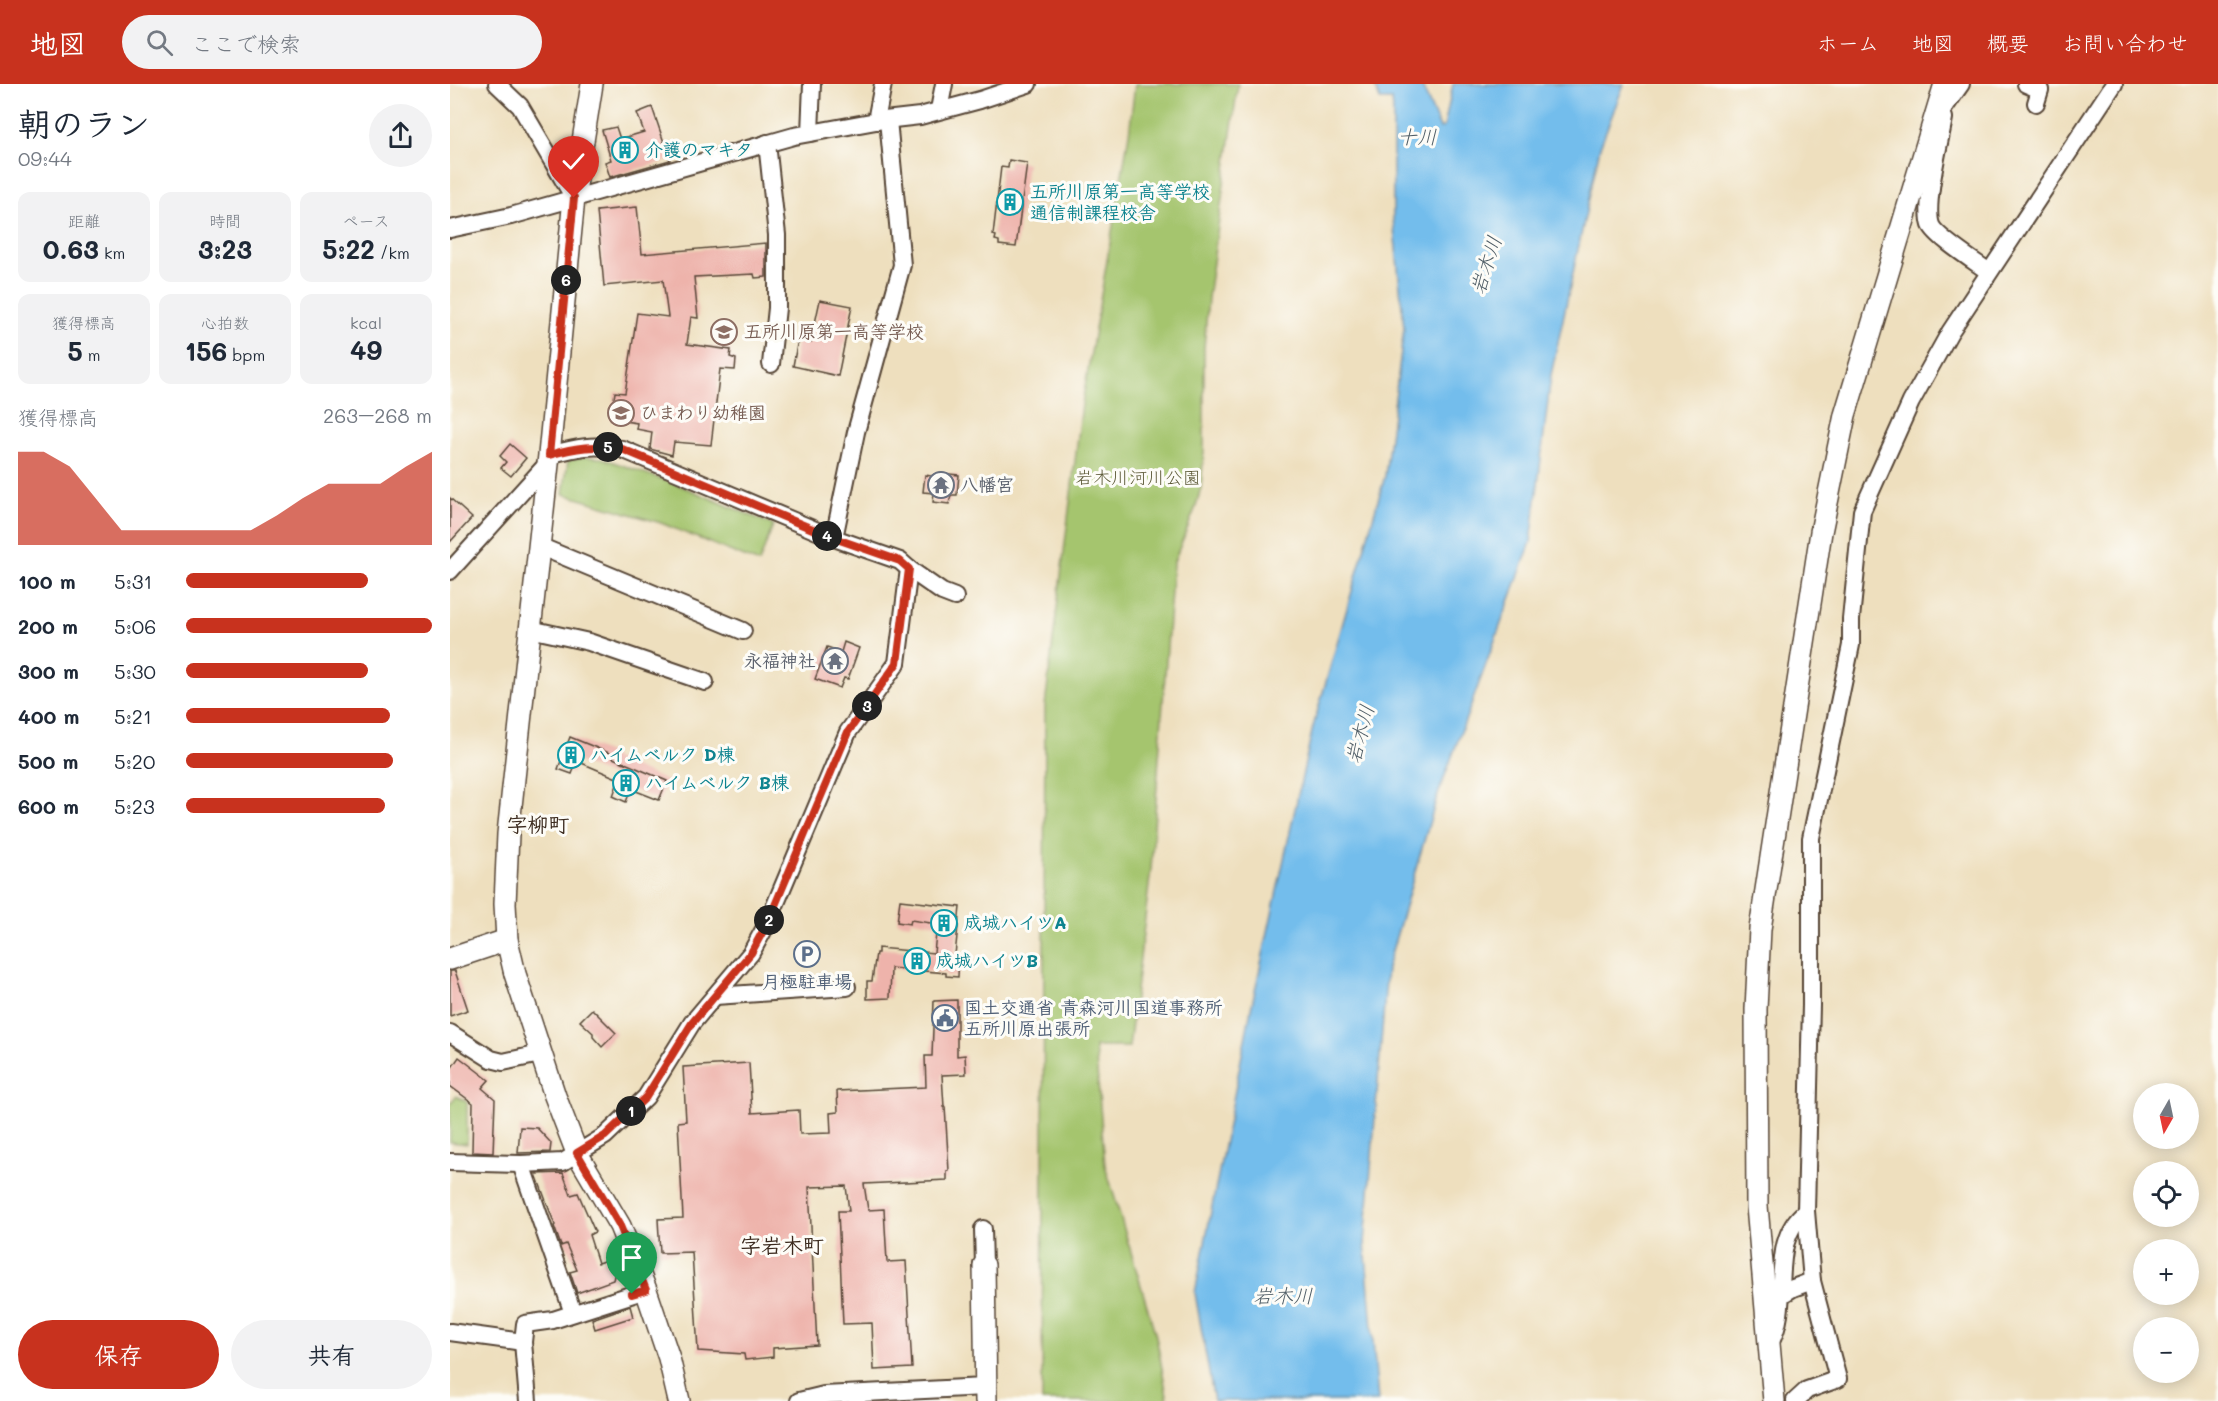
<!DOCTYPE html>
<html lang="ja">
<meta charset="utf-8">
<style>
:root{--surface:#fff;--page:#f2f2f3;--text:#1f2937;--muted:#747a83;--accent:#c8321e}
body{margin:0;font-family:Mali,"Klee One",sans-serif;background:var(--page);color:var(--text);height:100vh;display:flex;flex-direction:column;font-size:22px;white-space:nowrap}
*{box-sizing:border-box;margin:0}
p{font-size:20px;color:var(--muted)}
.icon{flex:none;width:33px;height:33px;fill:none;stroke:currentColor;stroke-width:2;stroke-linecap:round;stroke-linejoin:round}
.map{position:relative;flex:1;overflow:hidden}
.panel{display:flex;flex-direction:column;background:var(--surface);width:450px}
.panel>*{flex:none}
.needle{width:39px;rotate:189deg}
.controls{position:absolute;left:1683px;top:999px;display:grid;gap:12px}
.controls a{display:grid;place-items:center;width:66px;height:66px;border-radius:50%;background:var(--surface);box-shadow:0 3px 15px #0003;font-size:30px}
.pin{position:absolute;display:grid;place-items:center;width:51px;height:51px;color:#fff;margin:-62px -26px;border-radius:50% 50% 50% 0;rotate:-45deg;box-shadow:0 0 6px #0007}
.pin .icon{rotate:45deg}
.km{position:absolute;width:30px;height:30px;margin:-15px;border-radius:50%;background:#222;color:#fff;font-size:16px;line-height:30px;text-align:center}
.round{display:grid;place-items:center;flex:none;width:63px;height:63px;border-radius:32px;background:var(--page)}
.overview{display:flex;align-items:center;justify-content:space-between;height:102px;padding:0 18px}
h1{font-size:33px;font-weight:800;line-height:45px}
.metrics{display:grid;grid-template-columns:repeat(3,1fr);gap:9px;height:102px;padding:6px 18px}
.metrics div{display:grid;align-content:center;border-radius:12px;background:var(--page);text-align:center}
.metrics b{font-size:26px;font-weight:800}
.metrics small{font-size:16px;font-weight:400}
.metrics p{font-size:16px}
.chart{height:168px;padding:12px 18px}
.chart p{display:flex;justify-content:space-between}
.chart svg{width:100%;height:108px;margin-top:6px;fill:var(--accent);opacity:.7}
.primary-button{display:flex;gap:12px;margin-top:auto;padding:12px 18px}
.primary-button a{flex:1;height:69px;border-radius:36px;background:var(--accent);color:#fff;font-size:24px;font-weight:800;line-height:69px;text-align:center}
.primary-button a+a{background:var(--page);color:var(--text)}
ul{padding:0 18px;list-style:none;font-size:20px}
li{display:grid;grid-template-columns:96px 72px 1fr;align-items:center;height:45px}
li i{height:15px;border-radius:8px;background:var(--accent)}
header{display:flex;align-items:center;gap:36px;box-sizing:border-box;height:84px;padding:0 30px;background:var(--accent);color:#fff}
header strong{font-size:28px}
nav{display:flex;gap:33px;margin-inline-start:auto;font-size:21px}
.search{width:420px;height:54px;background:var(--page);display:flex;align-items:center;gap:15px;box-sizing:border-box;padding:0 21px;border-radius:33px;color:var(--muted);font-size:22px}
main{display:flex;flex:1;min-height:0}
.map>svg:first-child{display:block}
.green{fill:#a5c56e;stroke:#707846;stroke-width:1.5}
.water{fill:#73bdec;stroke:#577485;stroke-width:1.5}
.building{fill:#eeb3ab}
.lines{fill:none;stroke-linecap:round;stroke-linejoin:round}
.minor-casing{stroke:#564536;stroke-width:20}
.tertiary-casing{stroke:#564536;stroke-width:24}
.minor{stroke:#fff;stroke-width:16}
.tertiary{stroke:#fff;stroke-width:21}
.route-casing{stroke:#fff;stroke-width:12}
.route{stroke:#c8321e;stroke-width:8}
.labels{text-anchor:middle;stroke-width:6;stroke-linejoin:round;paint-order:stroke}
.culture-label{font-size:18px;font-weight:bold;fill:#0d838f;stroke:#fdfcf7;text-anchor:start}
.education-label{font-size:18px;font-weight:bold;fill:#785e54;stroke:#fdfcf7;text-anchor:start}
.park-label{font-size:18px;fill:#5b5836;stroke:#fdfcf7}
.worship-label{font-size:18px;font-weight:bold;fill:#5b616d;stroke:#fdfcf7;text-anchor:start}
.service-label{font-size:18px;font-weight:bold;fill:#4e5e75;stroke:#fdfcf7}
.water-label{font-size:20px;font-style:italic;fill:#4f5d66;stroke:#fdfcf7}
.quarter-label{font-size:21px;font-weight:bold;fill:#3b2a1e;stroke:#fdfcf7}
</style>
<header>
<strong>地図</strong>
<div class="search"><svg class="icon" aria-label="search" viewBox="0 0 24 24"><circle cx="10" cy="10" r="6"/><path d="M15 15l6 6"/></svg>ここで検索</div>
<nav><a>ホーム</a><a>地図</a><a>概要</a><a>お問い合わせ</a></nav>
</header>
<main>
<section class="panel">
<div class="overview"><div><h1>朝のラン</h1><p>09:44</p></div><a class="round"><svg class="icon" aria-label="share" viewBox="0 0 24 24"><path d="M12 15V3M7 8l5-5 5 5M5 13v7h14v-7"/></svg></a></div>
<div class="metrics">
<div><p>距離</p><b>0.63<small> km</small></b></div>
<div><p>時間</p><b>3:23</b></div>
<div><p>ペース</p><b>5:22<small> /km</small></b></div>
</div>
<div class="metrics">
<div><p>獲得標高</p><b>5<small> m</small></b></div>
<div><p>心拍数</p><b>156<small> bpm</small></b></div>
<div><p>kcal</p><b>49</b></div>
</div>
<div class="chart"><p><span>獲得標高</span>263–268 m</p>
<svg viewBox="0 0 160 44" preserveAspectRatio="none"><path d="M0 44V6L10 6L20 12L30 25L40 38L50 38L60 38L70 38L80 38L90 38L100 32L110 25L120 19L130 19L140 19L150 12L160 6V44z"/></svg>
</div>
<ul>
<li><b>100 m</b>5:31<i style="width:74%"></i></li>
<li><b>200 m</b>5:06<i style="width:100%"></i></li>
<li><b>300 m</b>5:30<i style="width:74%"></i></li>
<li><b>400 m</b>5:21<i style="width:83%"></i></li>
<li><b>500 m</b>5:20<i style="width:84%"></i></li>
<li><b>600 m</b>5:23<i style="width:81%"></i></li>
</ul>
<div class="primary-button"><a>保存</a><a>共有</a></div>
</section>
<div class="map">
<svg width="1768" height="1317" viewBox="0 0 1768 1317">
<rect width="100%" height="100%" fill="#fdfcf7"/>
<filter id="ink" filterUnits="userSpaceOnUse"><feTurbulence type="fractalNoise" baseFrequency=".0167" numOctaves="2"/><feDisplacementMap in="SourceGraphic" scale="12" xChannelSelector="R" yChannelSelector="G"/><feConvolveMatrix kernelMatrix="1 2 1 2 8 2 1 2 1" color-interpolation-filters="sRGB"/></filter>
<filter id="wash" filterUnits="userSpaceOnUse"><feTurbulence type="fractalNoise" baseFrequency=".008" numOctaves="4" result="noise"/><feDisplacementMap in="SourceGraphic" scale="24" xChannelSelector="R" yChannelSelector="G"/><feGaussianBlur stdDeviation="1.35" result="paint"/><feColorMatrix in="noise" values="0 0 0 0 0 0 0 0 0 0 0 0 0 0 0 0 0 1.4 0 .05"/><feComposite in="paint" operator="in"/></filter>
<g filter="url(#wash)">
<rect width="100%" height="100%" fill="#eedfbe"/>
<!-- green -->
<g class="green">
<path d="M 685,0 L 788,0 L 758,214 L 754,264 L 754,366 L 751,404 L 745,425 L 723,480 L 701,785 L 679,963 L 645,963 L 655,1081 L 706,1252 L 718,1317 L 592,1317 L 595,622 L 632,320 L 679,50 Z"/>
<path d="M 133,373 L 152,374 L 231,402 L 323,441 L 309,479 L 211,439 L 113,410 L 118,377 Z"/>
<path d="M 6,1012 L 17,1018 L 17,1060 L 0,1058 L 0,1020 Z"/>
</g>
<!-- water -->
<path class="water" d="M 924,0 L 971,0 L 990,44 L 994,43 L 1003,0 L 1174,0 L 1150,63 L 1101,291 L 1081,458 L 986,716 L 937,884 L 915,1159 L 928,1317 L 764,1317 L 745,1209 L 801,925 L 863,643 L 935,392 L 954,244 L 943,134 L 943,25 L 942,16 L 930,16 Z"/>
<g id="blocks">
<!-- building -->
<g class="building">
<path d="M 202,23 L 220,76 L 160,93 L 155,78 L 161,76 L 152,46 L 166,43 L 170,55 L 194,48 L 187,29 Z"/>
<path d="M 559,76 L 577,79 L 566,163 L 549,161 L 549,157 L 545,156 L 546,152 L 543,151 L 551,83 L 558,84 Z"/>
<path d="M 187,123 L 192,170 L 316,159 L 316,193 L 305,194 L 304,190 L 244,193 L 248,234 L 241,233 L 237,260 L 281,266 L 280,273 L 286,275 L 285,286 L 270,285 L 261,361 L 224,358 L 222,371 L 200,365 L 202,348 L 186,345 L 187,339 L 161,335 L 165,308 L 175,309 L 187,229 L 218,233 L 213,196 L 154,202 L 147,127 Z"/>
<path d="M 370,216 L 402,222 L 388,292 L 343,282 L 348,255 L 361,258 Z"/>
<path d="M 60,360 L 76,374 L 61,392 L 51,384 L 56,378 L 50,372 Z"/>
<path d="M 487,389 L 509,391 L 507,411 L 501,411 L 499,420 L 483,418 L 484,409 L 473,408 L 475,391 L 486,393 Z"/>
<path d="M 0,414 L 22,434 L 0,458 Z"/>
<path d="M 394,558 L 409,564 L 398,595 L 394,594 L 390,604 L 365,595 L 377,563 L 391,568 Z"/>
<path d="M 120,653 L 164,671 L 163,674 L 217,697 L 209,716 L 181,705 L 176,718 L 163,712 L 169,695 L 127,677 L 122,690 L 108,685 Z"/>
<path d="M 450,816 L 510,823 L 505,871 L 509,871 L 508,893 L 496,892 L 496,889 L 441,884 L 440,914 L 417,915 L 417,897 L 422,897 L 426,869 L 428,869 L 428,864 L 484,869 L 487,840 L 461,836 L 460,840 L 447,838 Z"/>
<path d="M 0,887 L 5,887 L 18,926 L 0,932 Z"/>
<path d="M 507,916 L 507,972 L 515,971 L 516,990 L 492,991 L 494,1023 L 495,1023 L 499,1087 L 497,1087 L 497,1096 L 414,1100 L 418,1126 L 434,1125 L 437,1178 L 456,1177 L 462,1284 L 424,1286 L 422,1239 L 393,1240 L 388,1127 L 399,1127 L 396,1102 L 359,1103 L 367,1261 L 323,1264 L 323,1273 L 295,1276 L 294,1270 L 248,1267 L 242,1168 L 210,1169 L 208,1135 L 233,1134 L 228,1038 L 236,1037 L 233,983 L 299,979 L 302,1029 L 349,1026 L 350,1050 L 381,1049 L 380,1029 L 388,1028 L 387,1007 L 476,1003 L 475,972 L 482,972 L 484,917 Z"/>
<path d="M 142,925 L 166,949 L 152,963 L 143,953 L 143,949 L 130,937 Z"/>
<path d="M 9,973 L 39,996 L 32,1004 L 45,1015 L 43,1069 L 22,1068 L 23,1019 L 0,1002 L 0,986 Z"/>
<path d="M 70,1043 L 87,1044 L 101,1059 L 100,1068 L 68,1069 Z"/>
<path d="M 113,1089 L 121,1111 L 128,1109 L 145,1148 L 139,1151 L 148,1179 L 156,1176 L 160,1178 L 164,1182 L 165,1188 L 163,1196 L 127,1209 L 120,1188 L 127,1186 L 116,1160 L 111,1162 L 104,1142 L 105,1141 L 86,1090 Z"/>
<path d="M 180,1222 L 183,1233 L 145,1245 L 142,1235 Z"/>
</g>
</g>
</g>
<g filter="url(#ink)">
<use href="#blocks" fill-opacity="0" stroke="#564536" stroke-width="1.5"/>
<g class="lines">
<defs>
<g id="minor">
<path d="M 47,0 L 70,22 L 124,114"/>
<path d="M 1576,0 L 1590,6 L 1586,19"/>
<path d="M 1490,24 L 1494,34 C 1490,57 1474,120 1481,141 C 1486,153 1527,179 1539,188"/>
<path d="M 489,26 L 494,0"/>
<path d="M 1492,27 L 1511,0"/>
<path d="M 426,37 L 433,0"/>
<path d="M 360,49 L 362,0"/>
<path d="M 317,59 L 327,151 L 327,224 L 321,280"/>
<path d="M 0,145 L 61,132 L 344,52 L 426,37 L 470,32 L 530,16 L 578,0"/>
<path d="M 384,454 L 406,348 L 452,181 L 438,36"/>
<path d="M 89,462 L 293,547"/>
<path d="M 459,485 L 492,508 L 505,513"/>
<path d="M 0,487 L 97,380"/>
<path d="M 80,545 L 139,558 L 255,598"/>
<path d="M 265,912 L 397,903"/>
<path d="M 0,949 L 41,975 L 53,978 L 90,970"/>
<path d="M 0,1078 L 71,1080 L 113,1078 L 155,1052 L 196,1013 L 242,939 L 301,869 L 318,838 L 398,648 L 447,579 L 459,485 L 450,477 L 384,454 L 172,365 C 142,360 128,363 99,371"/>
<path d="M 71,1080 L 123,1229"/>
<path d="M 533,1145 L 534,1181"/>
<path d="M 1330,1212 L 1343,1204 L 1362,1197"/>
<path d="M 0,1248 L 73,1258"/>
<path d="M 1320,1259 C 1343,1218 1316,1159 1356,1127"/>
<path d="M 78,1317 L 73,1258 L 75,1240 L 103,1236 L 196,1206"/>
<path d="M 349,1317 L 374,1311 L 535,1303"/>
<path d="M 1345,1317 L 1357,1306 L 1388,1295 L 1362,1197 L 1356,1127 L 1361,921 L 1361,754 L 1401,561 L 1401,535 L 1412,427 L 1461,318 L 1500,248 L 1664,0"/>
</g>
<g id="tertiary">
<path d="M 142,0 L 124,114 L 99,371 L 58,750 L 55,820 L 57,856 L 65,890 L 105,1012 L 127,1069 L 170,1142 L 196,1206 L 219,1274 L 229,1317"/>
<path d="M 0,875 L 57,856"/>
<path d="M 534,1181 L 536,1317"/>
<path d="M 1324,1317 L 1307,1122 L 1306,925 L 1310,845 L 1371,448 L 1395,331 L 1495,0"/>
</g>
</defs>
<!-- minor casing -->
<use href="#minor" class="minor-casing"/>
<!-- tertiary casing -->
<use href="#tertiary" class="tertiary-casing"/>
<!-- minor -->
<use href="#minor" class="minor"/>
<!-- tertiary -->
<use href="#tertiary" class="tertiary"/>
</g>
</g>
<g class="lines" filter="url(#ink)">
<defs>
<path id="route" d="M 124,114 L 99,371 C 127,363 143,361 172,365 L 384,454 L 450,477 L 459,485 L 447,579 L 398,648 L 318,838 L 301,869 L 242,939 L 196,1013 L 155,1052 L 127,1069 L 170,1142 L 196,1206 L 182,1210"/>
</defs>
<!-- route casing -->
<use href="#route" class="route-casing"/>
<!-- route -->
<use href="#route" class="route"/>
</g>
<!-- icons -->
<defs>
<symbol id="building-ring" viewBox="-11 -11 22 22"><circle r="9.5" fill="#fdfcf7" stroke="#0f9aa8" stroke-width="1.5"/><path d="M-4-6H4V6H1V3H-1V6H-4ZM-2.5-4.3h1.7v1.8h-1.7ZM.8-4.3h1.7v1.8H.8ZM-2.5-1h1.7V.8h-1.7ZM.8-1h1.7V.8H.8Z" fill="#0f9aa8"/></symbol>
<symbol id="school-ring" viewBox="-11 -11 22 22"><circle r="9.5" fill="#fdfcf7" stroke="#8d6e63" stroke-width="1.5"/><path d="M0-5L7-2L0 1L-7-2ZM-4 1L0 2.5L4 1V4Q0 6-4 4Z" fill="#8d6e63"/></symbol>
<symbol id="temple-ring" viewBox="-11 -11 22 22"><circle r="9.5" fill="#fdfcf7" stroke="#6b7280" stroke-width="1.5"/><path d="M0-6L5-2H3V0L6.5 2.5H4V6H1.5V3h-3V6H-4V2.5H-6.5L-3 0V-2H-5Z" fill="#6b7280"/></symbol>
<symbol id="parking-ring" viewBox="-11 -11 22 22"><circle r="9.5" fill="#fdfcf7" stroke="#5c6f8a" stroke-width="1.5"/><path d="M-3.5-5.5H1a3.5 3.5 0 0 1 0 7H-1V5.5H-3.5ZM-1-3.4V-.6H.8a1.4 1.4 0 0 0 0-2.8Z" fill="#5c6f8a"/></symbol>
<symbol id="civic-ring" viewBox="-11 -11 22 22"><circle r="9.5" fill="#fdfcf7" stroke="#5c6f8a" stroke-width="1.5"/><path d="M-.6-6.5H3V-4.5H.6V-3L4-1V1h2V6H-6V1h2V-1L-.6-3ZM-1.2 2.5V6h2.4V2.5Z" fill="#5c6f8a"/></symbol>
</defs>
<g fill-rule="evenodd">
<use href="#building-ring" x="160" y="51" width="30" height="30"/>
<use href="#building-ring" x="545" y="103" width="30" height="30"/>
<use href="#school-ring" x="259" y="233" width="30" height="30"/>
<use href="#school-ring" x="156" y="314" width="30" height="30"/>
<use href="#temple-ring" x="476" y="386" width="30" height="30"/>
<use href="#temple-ring" x="370" y="562" width="30" height="30"/>
<use href="#building-ring" x="106" y="656" width="30" height="30"/>
<use href="#building-ring" x="161" y="684" width="30" height="30"/>
<use href="#building-ring" x="479" y="824" width="30" height="30"/>
<use href="#parking-ring" x="342" y="855" width="30" height="30"/>
<use href="#building-ring" x="452" y="862" width="30" height="30"/>
<use href="#civic-ring" x="480" y="919" width="30" height="30"/>
</g>
<g class="labels">
<!-- culture labels -->
<g class="culture-label">
<text x="195" y="72">介護のマキタ</text>
<text x="580" y="114">五所川原第一高等学校<tspan x="580" dy="21">通信制課程校舎</tspan></text>
<text x="140" y="677">ハイムベルク D棟</text>
<text x="195" y="705">ハイムベルク B棟</text>
<text x="514" y="845">成城ハイツA</text>
<text x="486" y="883">成城ハイツB</text>
</g>
<!-- education labels -->
<g class="education-label">
<text x="294" y="254">五所川原第一高等学校</text>
<text x="190" y="335">ひまわり幼稚園</text>
</g>
<!-- park labels -->
<g class="park-label">
<text x="688" y="400">岩木川河川公園</text>
</g>
<!-- worship labels -->
<g class="worship-label">
<text x="510" y="407">八幡宮</text>
<text x="366" y="583" text-anchor="end">永福神社</text>
</g>
<!-- service labels -->
<g class="service-label">
<text x="357" y="904">月極駐車場</text>
<text x="514" y="930" text-anchor="start">国土交通省 青森河川国道事務所<tspan x="514" dy="21">五所川原出張所</tspan></text>
</g>
<!-- water labels -->
<g class="water-label">
<text x="967" y="60">十川</text>
<text transform="translate(1036 181) rotate(-72)" y="7">岩木川</text>
<text transform="translate(910 650) rotate(-75)" y="7">岩木川</text>
<text x="833" y="1219">岩木川</text>
</g>
<!-- quarter labels -->
<g class="quarter-label">
<text x="88" y="748">字柳町</text>
<text x="332" y="1169">字岩木町</text>
</g>
</g>
</svg>
<div class="controls">
<a><svg class="needle" viewBox="-14 -14 28 28"><path d="M0-13l5 13h-10z" fill="#e53935"/><path d="M0 13l5-13h-10z" fill="#747a83"/></svg></a>
<a><svg class="icon" aria-label="locate" viewBox="0 0 24 24"><circle cx="12" cy="12" r="6"/><path d="M12 2v4M12 18v4M2 12h4M18 12h4"/></svg></a>
<a>+</a>
<a>−</a>
</div>
<div class="pin" style="left:182px;top:1210px;background:#1e9e55"><svg class="icon" aria-label="arrive" viewBox="0 0 24 24"><path d="M6 21V4h12l-3 4 3 4H6"/></svg></div>
<div class="pin" style="left:124px;top:114px;background:#d93025"><svg class="icon" aria-label="check" viewBox="0 0 24 24"><path d="M5 12l5 5 9-10"/></svg></div>
<b class="km" style="left:181px;top:1027px">1</b>
<b class="km" style="left:319px;top:836px">2</b>
<b class="km" style="left:417px;top:622px">3</b>
<b class="km" style="left:377px;top:452px">4</b>
<b class="km" style="left:158px;top:363px">5</b>
<b class="km" style="left:116px;top:196px">6</b>
</div>
</main>
